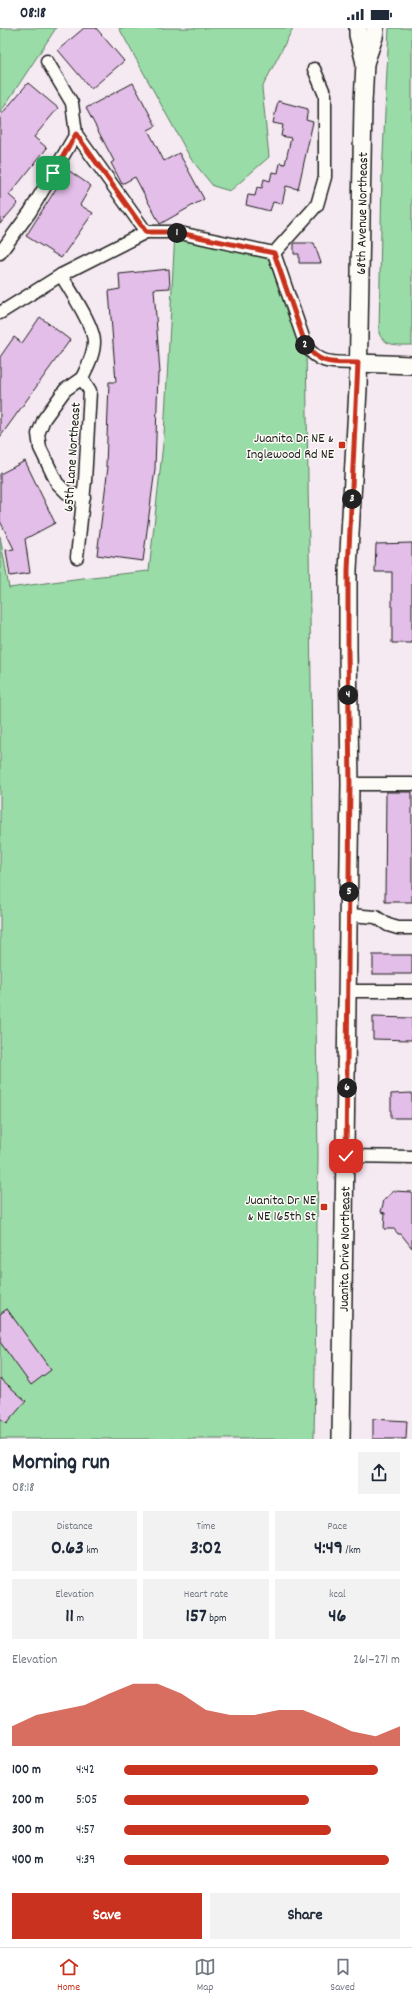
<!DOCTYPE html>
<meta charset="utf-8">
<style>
:root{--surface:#fff;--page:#f2f2f3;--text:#1f2937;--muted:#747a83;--line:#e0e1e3;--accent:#c8321e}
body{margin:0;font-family:Dekko,sans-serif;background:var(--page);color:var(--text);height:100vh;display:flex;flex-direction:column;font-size:15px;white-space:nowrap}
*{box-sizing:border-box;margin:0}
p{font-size:13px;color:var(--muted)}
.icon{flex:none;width:22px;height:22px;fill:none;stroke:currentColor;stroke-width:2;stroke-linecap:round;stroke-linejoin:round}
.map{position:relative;height:1411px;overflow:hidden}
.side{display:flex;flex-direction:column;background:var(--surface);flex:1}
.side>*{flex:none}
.pin{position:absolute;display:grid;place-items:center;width:34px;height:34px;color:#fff;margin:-17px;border-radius:8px;box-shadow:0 2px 6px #0006}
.km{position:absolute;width:20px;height:20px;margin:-10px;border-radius:50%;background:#222;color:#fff;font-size:11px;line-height:20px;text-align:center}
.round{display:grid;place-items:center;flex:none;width:42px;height:42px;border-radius:0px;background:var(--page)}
.overview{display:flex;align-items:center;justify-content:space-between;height:68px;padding:0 12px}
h1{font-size:22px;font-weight:800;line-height:30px}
.stats{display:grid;grid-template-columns:repeat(3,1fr);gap:6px;height:68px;padding:4px 12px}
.stats div{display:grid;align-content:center;border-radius:0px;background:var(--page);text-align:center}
.stats b{font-size:20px;font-weight:800}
.stats small{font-size:11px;font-weight:400}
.stats p{font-size:11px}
.chart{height:112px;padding:8px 12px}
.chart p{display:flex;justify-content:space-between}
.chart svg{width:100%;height:72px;margin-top:4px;fill:var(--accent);opacity:.7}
.primary-button{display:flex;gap:8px;margin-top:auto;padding:8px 12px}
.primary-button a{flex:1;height:46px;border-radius:0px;background:var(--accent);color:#fff;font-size:16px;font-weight:800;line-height:46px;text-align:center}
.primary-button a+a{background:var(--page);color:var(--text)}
ul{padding:0 12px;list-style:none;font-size:13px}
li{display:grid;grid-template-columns:64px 48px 1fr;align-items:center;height:30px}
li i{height:10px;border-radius:5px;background:var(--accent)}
.status{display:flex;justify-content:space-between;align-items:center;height:28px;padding:0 20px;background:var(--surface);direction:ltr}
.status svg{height:11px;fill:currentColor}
.dock{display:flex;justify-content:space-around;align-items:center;height:56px;border-top:1px solid var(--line);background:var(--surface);font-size:11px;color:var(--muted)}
.dock a{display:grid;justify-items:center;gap:2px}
.dock .current{color:var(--accent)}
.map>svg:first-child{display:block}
.green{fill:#9adca7;stroke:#5b7c62}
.building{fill:#e3bee8;stroke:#1c1c1c}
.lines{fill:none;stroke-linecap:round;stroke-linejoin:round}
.street-casing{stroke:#1c1c1c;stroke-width:15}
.secondary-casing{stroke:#1c1c1c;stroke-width:20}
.street{stroke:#fdfcf7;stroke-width:12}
.secondary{stroke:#fdfcf7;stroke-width:17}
.route-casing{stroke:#fff;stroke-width:8}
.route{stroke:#c8321e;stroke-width:5}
.poi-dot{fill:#c8321e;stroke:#fdfcf7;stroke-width:1.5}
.labels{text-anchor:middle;stroke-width:3;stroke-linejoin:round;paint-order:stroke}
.street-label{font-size:14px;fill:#1c1c1c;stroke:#fdfcf7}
.poi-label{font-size:14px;fill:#1c1c1c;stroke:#fdfcf7;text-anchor:end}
</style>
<div class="status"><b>08:18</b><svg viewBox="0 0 49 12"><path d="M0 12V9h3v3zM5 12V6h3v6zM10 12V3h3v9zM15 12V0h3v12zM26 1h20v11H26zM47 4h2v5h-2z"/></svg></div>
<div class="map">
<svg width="412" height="1411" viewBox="0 0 412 1411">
<rect width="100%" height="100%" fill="#f5e9f2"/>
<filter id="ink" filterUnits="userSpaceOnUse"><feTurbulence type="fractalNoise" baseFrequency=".025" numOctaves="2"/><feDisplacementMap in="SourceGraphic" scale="8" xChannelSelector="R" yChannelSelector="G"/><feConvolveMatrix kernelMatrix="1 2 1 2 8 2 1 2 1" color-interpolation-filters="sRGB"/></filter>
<g filter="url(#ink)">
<!-- green -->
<g class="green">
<path d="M 0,0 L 56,0 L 0,85 Z"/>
<path d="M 119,0 L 293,0 L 262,60 L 269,129 L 230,163 L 213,158 L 191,131 Z"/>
<path d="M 389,0 L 412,0 L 412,317 C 400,317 384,319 379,305 L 382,148 Z"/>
<path d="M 175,204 L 274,225 L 306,318 L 318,1128 L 314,1411 L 0,1411 L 0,508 L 9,560 L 82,550 L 149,543 L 164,407 Z"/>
</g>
<!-- building -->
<g class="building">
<path d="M 84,0 L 96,0 L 124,33 L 91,61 L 58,22 Z"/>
<path d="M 28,55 L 58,80 L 34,109 L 47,120 L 9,167 L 18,175 L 0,196 L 0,88 Z"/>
<path d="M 133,55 L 156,98 L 148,102 L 164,133 L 179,125 L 204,171 L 160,196 L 135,149 L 122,156 L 111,135 L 114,133 L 86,80 Z"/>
<path d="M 278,73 L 308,81 L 306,92 L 313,94 L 298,161 L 286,158 L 282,176 L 273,174 L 270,183 L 246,177 L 248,167 L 255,168 L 257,159 L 262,160 L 264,151 L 270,153 L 272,144 L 278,145 L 280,135 L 285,136 L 291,110 L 281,108 L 283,97 L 273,95 Z"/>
<path d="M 68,142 L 91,158 L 80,177 L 93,185 L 61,230 L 26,208 Z"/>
<path d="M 294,215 L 314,215 L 321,235 L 299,235 L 299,226 L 294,226 Z"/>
<path d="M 169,241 L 170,260 L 154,261 L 160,345 L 158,345 L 155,441 L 143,533 L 97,527 L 108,439 L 106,439 L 109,354 L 116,354 L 109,263 L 120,261 L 119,246 Z"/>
<path d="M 40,289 L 70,312 L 0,409 L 0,329 L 14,309 L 22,315 Z"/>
<path d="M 25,433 L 55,495 L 25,511 L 30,545 L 10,548 L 6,522 L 14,521 L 0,493 L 0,446 Z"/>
<path d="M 412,515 L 412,615 L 392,615 L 392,544 L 375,544 L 376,516 Z"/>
<path d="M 386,764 L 412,764 L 412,874 L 385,874 Z"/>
<rect x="373" y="927" width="39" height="19"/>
<path d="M 373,989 L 412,990 L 412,1012 L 373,1011 Z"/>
<path d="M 412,1065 L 412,1090 L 391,1090 L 391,1066 Z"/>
<path d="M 394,1163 L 412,1164 L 412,1220 L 401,1206 L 398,1206 L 394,1201 L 384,1201 L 385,1185 L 381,1184 L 384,1172 Z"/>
<path d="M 7,1281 L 51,1342 L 31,1357 L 0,1314 L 0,1286 Z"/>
<path d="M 0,1350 L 26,1373 L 6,1396 L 0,1391 Z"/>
<path d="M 373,1391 L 407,1393 L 406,1411 L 373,1411 Z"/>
</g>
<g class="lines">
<defs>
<g id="street">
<path d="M 47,33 L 72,75 L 76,106 L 146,204"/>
<path d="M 0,225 L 30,184 L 76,106"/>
<path d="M 274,225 L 317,177 L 325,149 L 325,67 L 314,41"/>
<path d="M 61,247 C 70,262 94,298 94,314 C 94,327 87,339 82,350 L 90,363 L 85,453 L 77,529"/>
<path d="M 0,285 L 61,247 L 146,204 L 175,204 L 274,225 L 306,318 C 321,338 335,334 358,335"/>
<path d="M 82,350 L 65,362 L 44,391 L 38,406 L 40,420 L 57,455 L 67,465 L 84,469"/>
<path d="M 350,756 L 412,756"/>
<path d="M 349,887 L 376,889 L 388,897 L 398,900 L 412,900"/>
<path d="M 348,963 L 412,963"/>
<path d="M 346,1128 L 412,1129"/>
</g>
<g id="secondary">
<path d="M 358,0 L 358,7 L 365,35"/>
<path d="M 358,335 L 412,337"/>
<path id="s1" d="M 341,1411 L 350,756 L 348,623 L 348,542 L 358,361 L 363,75 L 365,35 L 374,9 L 375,0"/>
</g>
</defs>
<!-- street casing -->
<use href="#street" class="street-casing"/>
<!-- secondary casing -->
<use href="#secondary" class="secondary-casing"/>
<!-- street -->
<use href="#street" class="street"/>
<!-- secondary -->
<use href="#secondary" class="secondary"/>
</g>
</g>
<g class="lines" filter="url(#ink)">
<defs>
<path id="route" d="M 53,145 L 76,106 L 146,204 L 175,204 L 274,225 L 306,318 C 321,338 335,334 358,335 L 348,542 L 348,623 L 350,756 L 346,1128"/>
</defs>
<!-- route casing -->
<use href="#route" class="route-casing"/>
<!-- route -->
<use href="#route" class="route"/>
</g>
<!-- markers -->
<g class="poi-dot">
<rect x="338" y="413" width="8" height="8" rx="2"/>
<rect x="320" y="1175" width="8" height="8" rx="2"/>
</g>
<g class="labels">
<!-- street labels -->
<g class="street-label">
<text dy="5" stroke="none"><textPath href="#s1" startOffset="1226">68th Avenue Northeast</textPath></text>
<text transform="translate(71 429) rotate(-86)" y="5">65th Lane Northeast</text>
<text dy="5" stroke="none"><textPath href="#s1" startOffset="190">Juanita Drive Northeast</textPath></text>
</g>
<!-- poi labels -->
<g class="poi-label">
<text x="334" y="414">Juanita Dr NE &amp;<tspan x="334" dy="16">Inglewood Rd NE</tspan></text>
<text x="316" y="1176">Juanita Dr NE<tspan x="316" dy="16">&amp; NE 165th St</tspan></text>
</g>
</g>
</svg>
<div class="pin" style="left:53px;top:145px;background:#1e9e55"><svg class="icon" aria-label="arrive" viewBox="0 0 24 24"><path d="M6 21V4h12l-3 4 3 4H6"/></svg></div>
<div class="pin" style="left:346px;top:1128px;background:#d93025"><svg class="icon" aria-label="check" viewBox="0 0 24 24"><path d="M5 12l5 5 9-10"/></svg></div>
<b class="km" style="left:177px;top:205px">1</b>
<b class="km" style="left:305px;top:317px">2</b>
<b class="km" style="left:352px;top:471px">3</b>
<b class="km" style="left:348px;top:667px">4</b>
<b class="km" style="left:349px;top:864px">5</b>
<b class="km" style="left:347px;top:1060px">6</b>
</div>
<section class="side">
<div class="overview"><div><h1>Morning run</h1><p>08:18</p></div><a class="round"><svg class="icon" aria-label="share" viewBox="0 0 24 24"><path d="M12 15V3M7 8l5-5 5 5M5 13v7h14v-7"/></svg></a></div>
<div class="stats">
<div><p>Distance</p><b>0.63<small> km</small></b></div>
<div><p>Time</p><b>3:02</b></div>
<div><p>Pace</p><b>4:49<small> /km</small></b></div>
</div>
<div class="stats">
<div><p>Elevation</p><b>11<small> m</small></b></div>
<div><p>Heart rate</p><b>157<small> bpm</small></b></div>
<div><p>kcal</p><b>46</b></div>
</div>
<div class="chart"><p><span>Elevation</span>261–271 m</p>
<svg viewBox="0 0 160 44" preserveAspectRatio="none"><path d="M0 44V32L10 25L20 22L30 19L40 12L50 6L60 6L70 12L80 22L90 25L100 25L110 22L120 22L130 28L140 35L150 38L160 32V44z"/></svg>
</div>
<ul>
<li><b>100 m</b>4:42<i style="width:92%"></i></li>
<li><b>200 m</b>5:05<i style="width:67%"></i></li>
<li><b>300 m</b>4:57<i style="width:75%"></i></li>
<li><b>400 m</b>4:39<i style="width:96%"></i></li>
</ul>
<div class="primary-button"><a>Save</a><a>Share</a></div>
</section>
<nav class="dock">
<a class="current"><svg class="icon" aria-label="home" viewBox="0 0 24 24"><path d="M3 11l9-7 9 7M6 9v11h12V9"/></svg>Home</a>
<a><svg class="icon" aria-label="map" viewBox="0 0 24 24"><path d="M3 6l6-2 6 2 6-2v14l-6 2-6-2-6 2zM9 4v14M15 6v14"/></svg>Map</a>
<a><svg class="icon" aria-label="saved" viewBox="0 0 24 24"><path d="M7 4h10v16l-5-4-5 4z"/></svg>Saved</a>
</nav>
